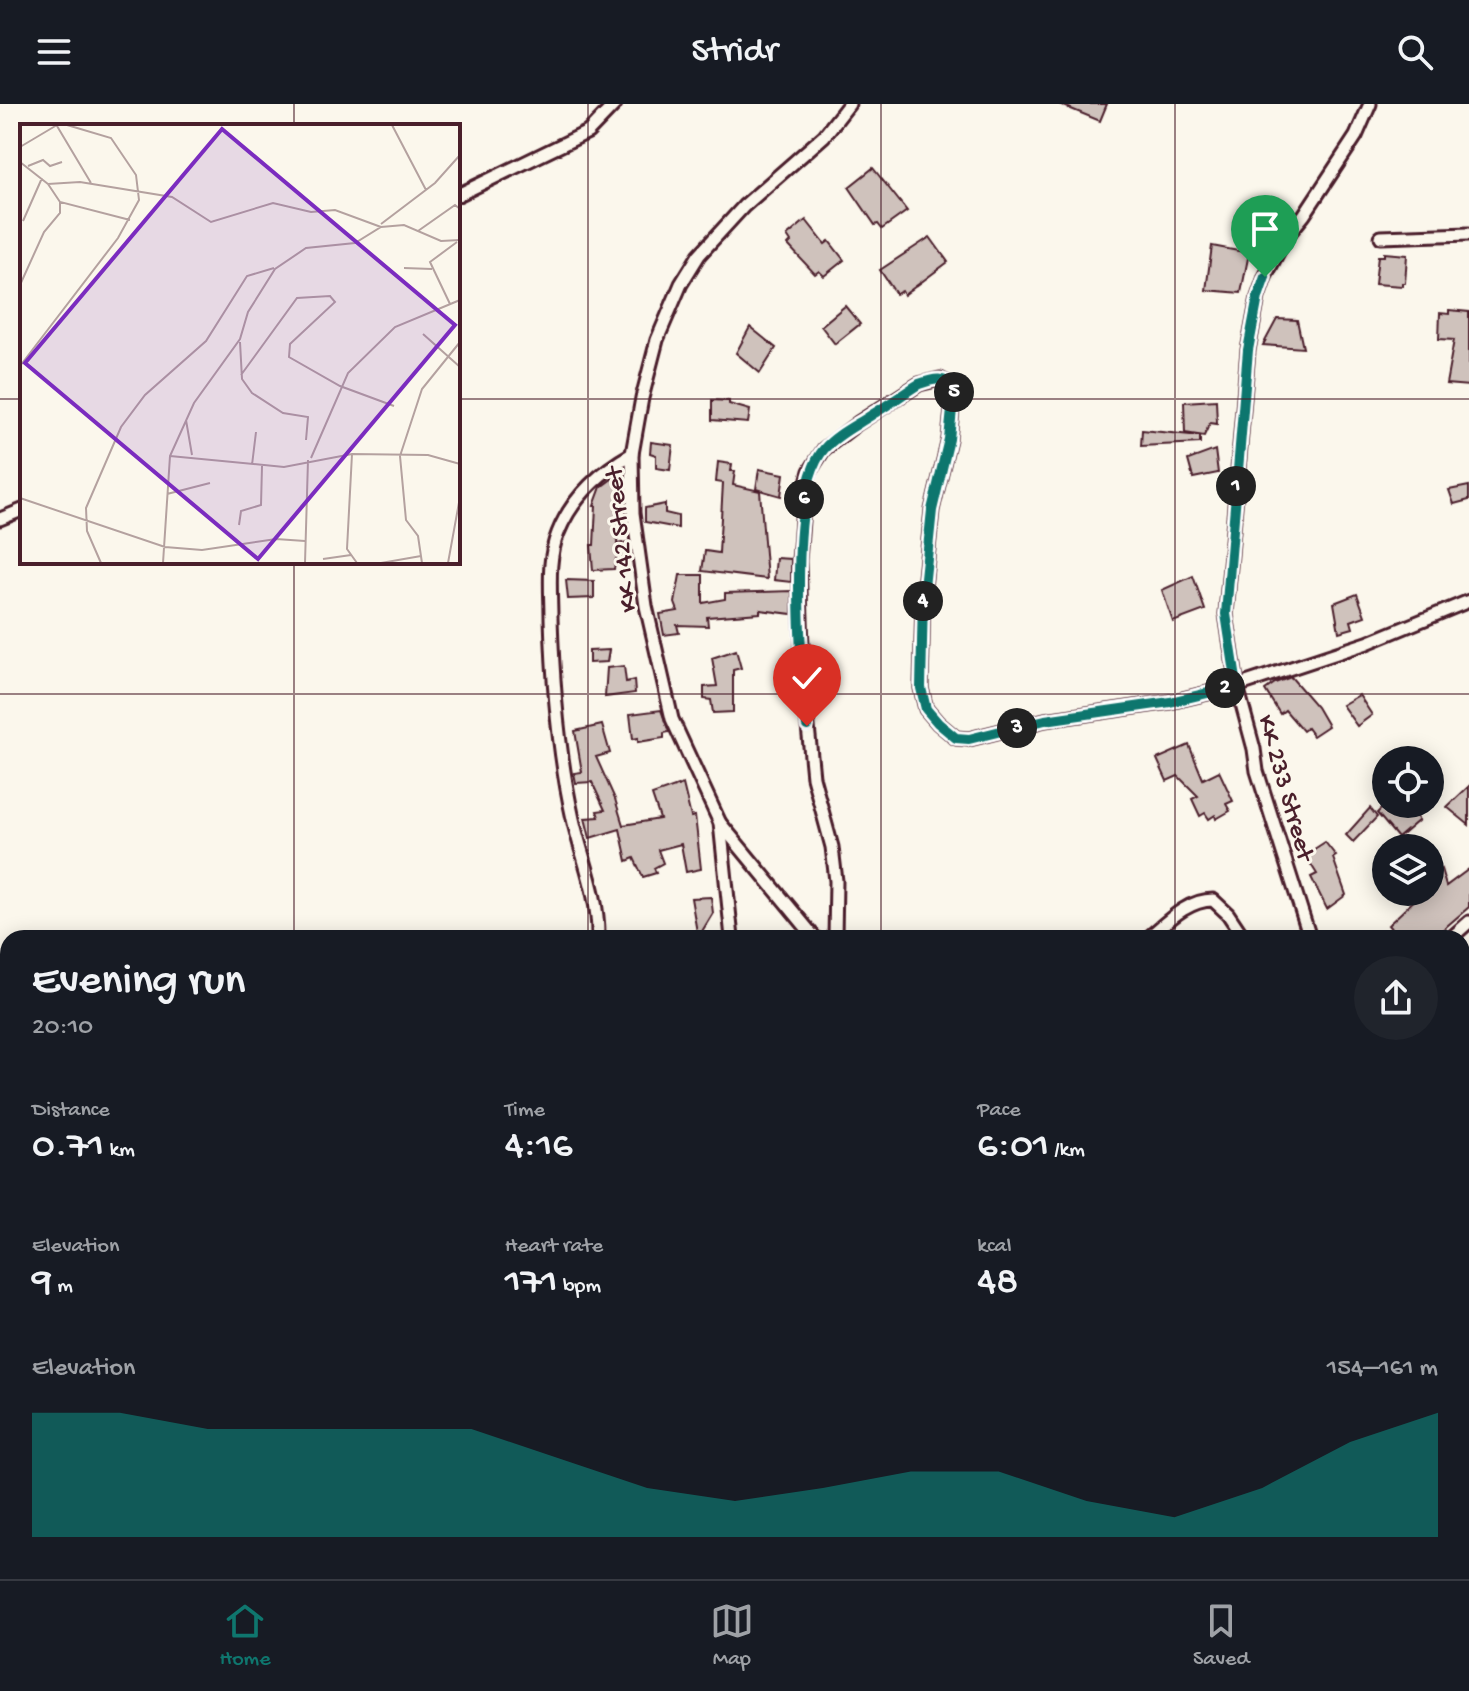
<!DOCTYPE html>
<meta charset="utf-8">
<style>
:root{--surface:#171b24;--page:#20242c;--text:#f1f3f6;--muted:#9ea1a6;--line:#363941;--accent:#0f766e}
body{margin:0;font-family:"Gochi Hand",sans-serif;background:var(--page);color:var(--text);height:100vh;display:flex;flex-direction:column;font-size:30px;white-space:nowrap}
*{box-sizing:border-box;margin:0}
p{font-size:26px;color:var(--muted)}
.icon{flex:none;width:44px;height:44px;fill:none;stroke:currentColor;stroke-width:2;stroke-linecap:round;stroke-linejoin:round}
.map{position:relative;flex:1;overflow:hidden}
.panel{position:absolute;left:0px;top:826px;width:1470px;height:650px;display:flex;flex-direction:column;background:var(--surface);border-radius:24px 24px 0 0;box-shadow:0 4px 20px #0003}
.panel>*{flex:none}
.fabs{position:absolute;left:1372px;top:642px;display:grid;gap:16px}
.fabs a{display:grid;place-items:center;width:72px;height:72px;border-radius:50%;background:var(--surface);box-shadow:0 4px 20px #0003;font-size:40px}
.pin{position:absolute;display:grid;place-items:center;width:68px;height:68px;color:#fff;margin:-82px -34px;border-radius:50% 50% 50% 0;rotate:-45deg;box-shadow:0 0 8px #0007}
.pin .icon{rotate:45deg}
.km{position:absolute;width:40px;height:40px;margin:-20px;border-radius:50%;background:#222;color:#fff;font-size:22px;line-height:40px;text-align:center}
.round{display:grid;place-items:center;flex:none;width:84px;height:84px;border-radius:42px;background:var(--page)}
.headline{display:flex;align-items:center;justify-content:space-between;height:136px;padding:0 32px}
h1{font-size:44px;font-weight:600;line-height:60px}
.figures{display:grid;grid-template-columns:repeat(3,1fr);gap:12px;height:136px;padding:8px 32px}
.figures div{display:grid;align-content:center}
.figures b{font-size:40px;font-weight:600}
.figures small{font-size:22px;font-weight:400}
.figures p{font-size:22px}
.chart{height:224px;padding:16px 32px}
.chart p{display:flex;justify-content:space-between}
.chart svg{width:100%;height:144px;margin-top:8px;fill:var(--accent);opacity:.7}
header{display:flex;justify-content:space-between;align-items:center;height:104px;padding:0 32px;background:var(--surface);font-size:36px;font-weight:600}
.menu{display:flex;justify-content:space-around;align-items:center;height:112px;border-top:2px solid var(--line);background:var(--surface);font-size:22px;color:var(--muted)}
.menu a{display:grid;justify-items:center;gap:4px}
.menu .active{color:var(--accent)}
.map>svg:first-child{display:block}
.building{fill:#cfc2bc;stroke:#4a1f2b;stroke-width:2}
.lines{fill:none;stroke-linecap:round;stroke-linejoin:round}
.minor-casing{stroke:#4a1f2b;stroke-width:17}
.minor{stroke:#fbf7ec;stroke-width:11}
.route-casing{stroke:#fff;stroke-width:16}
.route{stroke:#0f766e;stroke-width:10}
.grid{fill:none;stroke:#4a1f2b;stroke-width:2;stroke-opacity:0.55}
.labels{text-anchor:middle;stroke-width:6;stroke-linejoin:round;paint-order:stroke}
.street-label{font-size:26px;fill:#4a1f2b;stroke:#fbf7ec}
.inset-road{fill:none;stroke:#b4a19f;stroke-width:2}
.view{fill:#7b2cbf;fill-opacity:0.15;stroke:#7b2cbf;stroke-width:4}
.inset-edge{fill:none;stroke:#4a1f2b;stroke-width:4}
</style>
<header><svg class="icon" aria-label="menu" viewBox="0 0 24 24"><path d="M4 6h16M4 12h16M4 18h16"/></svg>Stridr<svg class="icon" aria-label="search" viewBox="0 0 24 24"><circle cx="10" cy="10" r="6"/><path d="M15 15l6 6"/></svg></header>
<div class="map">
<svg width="1469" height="1475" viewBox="0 0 1469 1475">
<rect width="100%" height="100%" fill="#fbf7ec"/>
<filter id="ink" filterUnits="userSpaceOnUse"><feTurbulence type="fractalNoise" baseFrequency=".0125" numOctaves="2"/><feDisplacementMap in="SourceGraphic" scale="16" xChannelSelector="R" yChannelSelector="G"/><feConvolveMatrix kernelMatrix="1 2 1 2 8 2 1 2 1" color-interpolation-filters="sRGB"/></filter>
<g filter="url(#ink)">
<!-- building -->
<g class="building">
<path d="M 1059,0 L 1107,0 L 1100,17 Z"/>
<path d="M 873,64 L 907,107 L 882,125 L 878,120 L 875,121 L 849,83 Z"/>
<path d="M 806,116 L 825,140 L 829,137 L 844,156 L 824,172 L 819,167 L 815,170 L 788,141 L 791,138 L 787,132 Z"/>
<path d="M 930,133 L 948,158 L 904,191 L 902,187 L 896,190 L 880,166 Z"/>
<path d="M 1212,142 L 1249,149 L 1241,189 L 1206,186 Z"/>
<path d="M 1384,149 L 1407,151 L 1405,179 L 1402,179 L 1402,182 L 1375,180 L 1378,152 L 1384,152 Z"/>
<path d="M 845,202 L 860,220 L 835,240 L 821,222 Z"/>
<path d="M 1449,206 L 1469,208 L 1469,282 L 1446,280 L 1454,236 L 1439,235 L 1440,209 L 1449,210 Z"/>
<path d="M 1277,215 L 1297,216 L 1303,244 L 1263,241 Z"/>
<path d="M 750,223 L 776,244 L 760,269 L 736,249 Z"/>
<path d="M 712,296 L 729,297 L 729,300 L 750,306 L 748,319 L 712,316 Z"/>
<path d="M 1216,296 L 1217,320 L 1210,319 L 1204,332 L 1185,329 L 1184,298 Z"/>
<path d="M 1142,326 L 1200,332 L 1200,339 L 1141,342 Z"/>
<path d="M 651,338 L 673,341 L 670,366 L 656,364 L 656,351 L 650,349 Z"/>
<path d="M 1215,346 L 1218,369 L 1193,374 L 1188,356 Z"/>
<path d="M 718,358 L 732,360 L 731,367 L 735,367 L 733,381 L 760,387 L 767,475 L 702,467 L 705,447 L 719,449 L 723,379 L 716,378 Z"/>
<path d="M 759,365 L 784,370 L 781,392 L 756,385 Z"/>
<path d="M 624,366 L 624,401 L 619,401 L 617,440 L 628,438 L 630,454 L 616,455 L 614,465 L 593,466 L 591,441 L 594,441 L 596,402 L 594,402 L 601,383 Z"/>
<path d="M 1469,382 L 1469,396 L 1454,400 L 1449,386 Z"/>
<path d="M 665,400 L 665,409 L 678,412 L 678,424 L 645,418 L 645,404 Z"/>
<path d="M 776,454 L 791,455 L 791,478 L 774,476 Z"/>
<path d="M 680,471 L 703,471 L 703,499 L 725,495 L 725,489 L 792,487 L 792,510 L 760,506 L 760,509 L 707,513 L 708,522 L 677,521 L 679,529 L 664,531 L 660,510 L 678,507 L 675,499 Z"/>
<path d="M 1193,472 L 1205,506 L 1173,518 L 1162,486 Z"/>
<path d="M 566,476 L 594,477 L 594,494 L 568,495 Z"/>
<path d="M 1357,490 L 1365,512 L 1351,517 L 1353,524 L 1339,528 L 1334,499 Z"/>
<path d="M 609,546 L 607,558 L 589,559 L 589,547 Z"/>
<path d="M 736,546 L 741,564 L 733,566 L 733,608 L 713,609 L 711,596 L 704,595 L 704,583 L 717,582 L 712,554 Z"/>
<path d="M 624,562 L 626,578 L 634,576 L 635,589 L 605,593 L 607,564 Z"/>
<path d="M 1291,573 L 1317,603 L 1328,622 L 1313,632 L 1307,624 L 1303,627 L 1285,606 L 1280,610 L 1265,586 L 1275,579 Z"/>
<path d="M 1359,591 L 1372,611 L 1357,622 L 1342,601 Z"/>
<path d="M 661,606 L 669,628 L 664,629 L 664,634 L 638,638 L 638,634 L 633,635 L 630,610 Z"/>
<path d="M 602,621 L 610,649 L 596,653 L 615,695 L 623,721 L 660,715 L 652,691 L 683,680 L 691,713 L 695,712 L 701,765 L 686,768 L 681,740 L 658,746 L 663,759 L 654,764 L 656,769 L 643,773 L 634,754 L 627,757 L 620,725 L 590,734 L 585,714 L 599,713 L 597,707 L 605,706 L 592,678 L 576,679 L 574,669 L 582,668 L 575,627 Z"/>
<path d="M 1189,641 L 1203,675 L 1219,667 L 1233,697 L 1226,700 L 1230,707 L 1216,715 L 1215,711 L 1209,715 L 1205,709 L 1200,712 L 1192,695 L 1198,692 L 1178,672 L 1167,677 L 1157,655 Z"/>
<path d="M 1469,682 L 1469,721 L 1447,703 Z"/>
<path d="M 1386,700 L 1406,700 L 1419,716 L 1398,734 L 1377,709 Z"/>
<path d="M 1370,704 L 1377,713 L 1353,738 L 1346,731 Z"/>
<path d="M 1325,738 L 1336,752 L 1333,754 L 1346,791 L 1327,805 L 1311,773 L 1317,770 L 1305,751 Z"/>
<path d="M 1441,765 L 1446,782 L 1469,765 L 1469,803 L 1433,834 L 1386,834 L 1393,827 L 1388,821 L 1423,788 L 1430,788 L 1430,775 Z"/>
<path d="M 711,793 L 713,809 L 698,834 L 691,794 Z"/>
</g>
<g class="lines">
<defs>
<g id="minor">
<path d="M 458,91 L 588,28 L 615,0"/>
<path d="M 1381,133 L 1469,130"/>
<path d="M 0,415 L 22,406"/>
<path d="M 720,719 L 815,834"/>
<path d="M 598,834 C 599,792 582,755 573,715 C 558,648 553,582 551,514 C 551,486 547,456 558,429 C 572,394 600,368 632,350"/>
<path d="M 732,834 L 720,719 L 672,615 L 646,502 L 633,409 L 632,350 L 642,294 L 657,236 L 681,180 L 699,151 L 744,102 L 824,32 L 849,0"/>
<path d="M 835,834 L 836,777 L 832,743 L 813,673 L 803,571 L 799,457 L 804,389 L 810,367 L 824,345 L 858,319 L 919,280 L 940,275 L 951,281 L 954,286 L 949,335 L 932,406 L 923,493 L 921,584 L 926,605 L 938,619 L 956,634 L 969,635 L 1045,616 L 1170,598 L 1237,582 L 1367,539 L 1469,497"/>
<path d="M 1148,834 C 1167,818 1187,796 1213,796 L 1228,810 L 1244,834"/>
<path d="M 1310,834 L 1257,667 L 1254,645 L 1237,582 L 1226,510 L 1248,246 L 1258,193 L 1265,173 L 1286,133 L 1304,111 L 1356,32 L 1370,0"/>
<path d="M 1451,834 L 1469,818"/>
<path d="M 1462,1107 L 1469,1115"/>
<path d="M 1462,1360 L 1469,1352"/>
<path d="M 1462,1400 L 1469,1408"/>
<path d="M 562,1468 L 563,1475"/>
<path d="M 886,1468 L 892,1475"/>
<path d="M 964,1475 L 968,1468"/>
<path d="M 1361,1475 L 1366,1468"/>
</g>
</defs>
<!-- minor casing -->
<use href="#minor" class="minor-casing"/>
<!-- minor -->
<use href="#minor" class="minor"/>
</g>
</g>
<g class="lines" filter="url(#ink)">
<defs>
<path id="route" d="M 807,622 C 801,562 786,389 824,345 C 837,330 857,321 873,310 C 889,301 904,289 919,280 C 933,275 946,271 954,286 L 949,335 L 932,406 L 923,493 L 921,584 L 926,605 L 938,619 L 956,634 L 969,635 L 1045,616 L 1170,598 L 1237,582 L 1226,510 L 1248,246 L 1258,193 L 1265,173"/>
</defs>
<!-- route casing -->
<use href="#route" class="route-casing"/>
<!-- route -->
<use href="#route" class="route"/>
</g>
<!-- grid -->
<path class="grid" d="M 294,0 L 294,22M 588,0 L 588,834M 881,0 L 881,834M 1175,0 L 1175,834M 0,295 L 22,295M 458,295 L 1469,295M 294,458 L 294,834M 0,590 L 1469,590M 0,885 L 8,885M 1462,885 L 1469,885M 0,1180 L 8,1180M 1462,1180 L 1469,1180M 294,1468 L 294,1475M 588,1468 L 588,1475M 881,1468 L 881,1475M 1175,1468 L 1175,1475"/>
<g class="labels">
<!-- street labels -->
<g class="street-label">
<text transform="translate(619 436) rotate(-96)" y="9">KK 142 Street</text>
<text transform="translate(1288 683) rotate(74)" y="9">KK 233 Street</text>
</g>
</g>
<!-- overview -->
<g transform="translate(20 20)">
<rect width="440" height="440" fill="#fbf7ec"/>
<path class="inset-road" d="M 372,1 L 406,66M 37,2 L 71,59M 0,23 L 37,1M 0,38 L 28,60 L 60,58 L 152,73 L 191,98 L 253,79 L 291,88 L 315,86 L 361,103M 8,42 L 23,36 L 30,42 L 42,38M 28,60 L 40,78 L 110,96M 3,97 L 22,54M 361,100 L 415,59 L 440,31M 398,107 L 435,81 L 440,85M 384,144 L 412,145M 0,161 L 24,108 L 40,89 L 40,78M 430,180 L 410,138 L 437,118M 403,210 L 440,243M 220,218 L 222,255 L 232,269 L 263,289 L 288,293 L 286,316M 0,242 L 98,114 L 119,76 L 116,51 L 91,14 L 47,1M 221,251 L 277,174 L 310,172 L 315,178 L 270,220 L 269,233 L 320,262 L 374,282M 166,296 L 172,331M 332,330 L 327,425 L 337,439M 150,332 L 264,343 L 332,330 L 408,331 L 440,340M 291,334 L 328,249 L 375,203 L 440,176M 232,341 L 236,308M 147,370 L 190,359M 0,374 L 145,423 L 182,426 L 256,415 L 285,417M 219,401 L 221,387 L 241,381 L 242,342M 303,435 L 331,431M 81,439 L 67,407 L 66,384 L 101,303 L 125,271 L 186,217 L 227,152 L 254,144M 143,439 L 150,332 L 174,279 L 220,215 L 228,188 L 255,145 L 286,124 L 335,119 L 361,103 L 384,101 L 421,117 L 440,116M 285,439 L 288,336M 361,439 L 401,432M 402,439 L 398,412 L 386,396 L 380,332 L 402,265 L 440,218M 428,439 L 440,373"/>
<path class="view" d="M 202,5 L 435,201 L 238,435 L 5,239 Z"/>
<rect width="440" height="440" class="inset-edge"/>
</g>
</svg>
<div class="fabs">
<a><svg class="icon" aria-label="locate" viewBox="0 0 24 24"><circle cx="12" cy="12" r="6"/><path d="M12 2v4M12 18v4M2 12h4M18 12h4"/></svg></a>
<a><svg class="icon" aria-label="layers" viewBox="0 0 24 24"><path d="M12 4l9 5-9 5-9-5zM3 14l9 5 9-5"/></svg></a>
</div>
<div class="pin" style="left:1265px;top:173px;background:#1e9e55"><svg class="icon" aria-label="arrive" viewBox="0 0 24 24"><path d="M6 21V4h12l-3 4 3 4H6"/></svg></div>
<div class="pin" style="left:807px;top:622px;background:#d93025"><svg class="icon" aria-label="check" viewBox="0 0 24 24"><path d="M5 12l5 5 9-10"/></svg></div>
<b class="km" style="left:1236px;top:382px">1</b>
<b class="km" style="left:1225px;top:584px">2</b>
<b class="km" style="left:1017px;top:624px">3</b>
<b class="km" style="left:923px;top:497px">4</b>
<b class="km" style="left:954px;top:288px">5</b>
<b class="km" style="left:804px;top:395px">6</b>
<section class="panel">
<div class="headline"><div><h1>Evening run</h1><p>20:10</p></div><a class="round"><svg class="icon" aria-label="share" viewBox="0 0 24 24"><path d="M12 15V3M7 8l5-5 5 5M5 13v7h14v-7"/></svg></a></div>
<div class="figures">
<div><p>Distance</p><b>0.71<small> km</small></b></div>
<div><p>Time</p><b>4:16</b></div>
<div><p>Pace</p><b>6:01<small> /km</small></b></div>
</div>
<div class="figures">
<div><p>Elevation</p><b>9<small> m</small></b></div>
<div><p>Heart rate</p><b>171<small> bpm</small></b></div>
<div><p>kcal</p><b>48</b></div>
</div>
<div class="chart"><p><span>Elevation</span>154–161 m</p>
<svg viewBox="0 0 160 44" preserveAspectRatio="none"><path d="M0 44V6L10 6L20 11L30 11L40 11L50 11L60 20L70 29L80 33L90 29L100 24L110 24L120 33L130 38L140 29L150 15L160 6V44z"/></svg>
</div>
</section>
</div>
<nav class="menu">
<a class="active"><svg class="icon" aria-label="home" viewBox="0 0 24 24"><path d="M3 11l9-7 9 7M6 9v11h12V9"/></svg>Home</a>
<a><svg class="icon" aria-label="map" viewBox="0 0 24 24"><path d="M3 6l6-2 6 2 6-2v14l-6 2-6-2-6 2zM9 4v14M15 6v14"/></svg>Map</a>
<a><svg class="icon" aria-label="saved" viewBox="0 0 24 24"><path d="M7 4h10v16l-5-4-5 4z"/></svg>Saved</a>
</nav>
